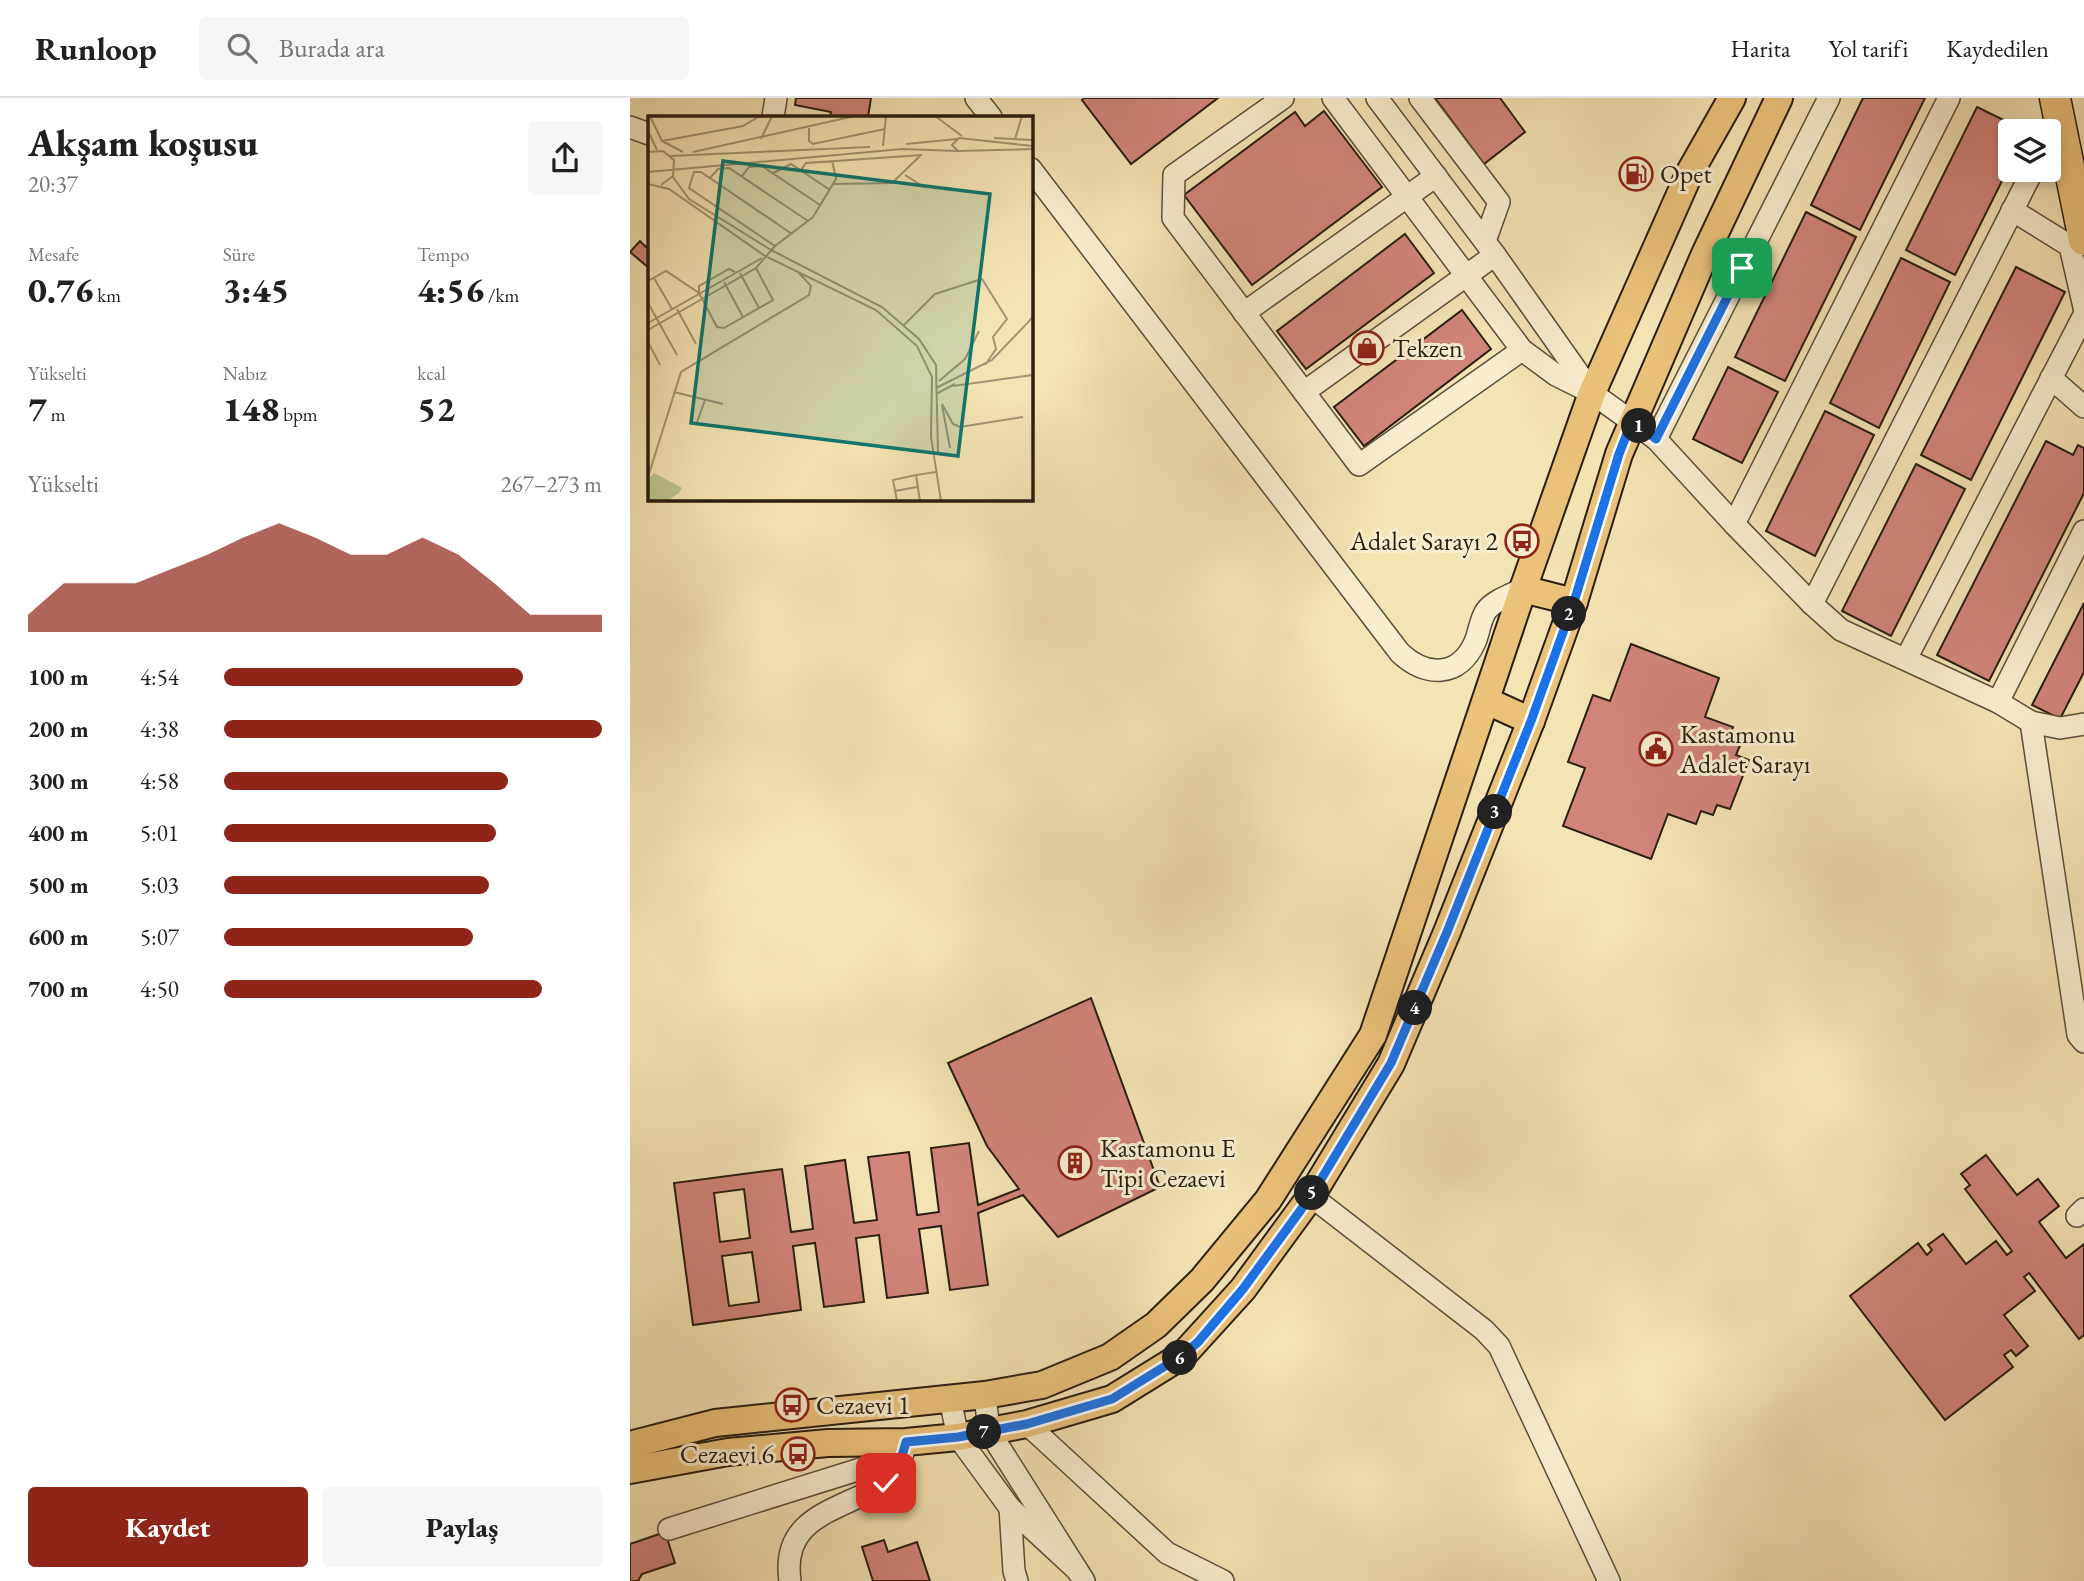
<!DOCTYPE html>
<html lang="tr">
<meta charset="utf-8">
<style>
:root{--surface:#fff;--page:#f6f6f6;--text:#202124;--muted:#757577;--line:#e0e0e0;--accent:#8f2418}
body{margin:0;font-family:"EB Garamond",serif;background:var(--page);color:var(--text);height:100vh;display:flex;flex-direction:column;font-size:26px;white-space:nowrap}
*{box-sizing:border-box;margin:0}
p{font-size:23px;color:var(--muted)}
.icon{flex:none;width:38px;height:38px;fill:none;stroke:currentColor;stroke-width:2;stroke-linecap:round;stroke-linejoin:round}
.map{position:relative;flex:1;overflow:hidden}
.sheet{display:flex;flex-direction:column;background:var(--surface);width:630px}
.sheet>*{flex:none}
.controls{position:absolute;left:1368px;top:21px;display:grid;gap:14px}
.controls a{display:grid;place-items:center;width:63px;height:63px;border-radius:7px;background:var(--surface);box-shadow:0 4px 10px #0003;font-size:35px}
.pin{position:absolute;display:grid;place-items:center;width:60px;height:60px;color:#fff;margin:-30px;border-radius:14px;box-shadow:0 4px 10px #0006}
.km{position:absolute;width:35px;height:35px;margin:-18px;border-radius:50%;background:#222;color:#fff;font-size:19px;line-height:35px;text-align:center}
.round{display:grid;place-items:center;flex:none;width:74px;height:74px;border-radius:7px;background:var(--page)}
.headline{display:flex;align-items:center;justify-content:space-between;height:119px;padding:0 28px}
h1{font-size:38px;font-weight:800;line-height:52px}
.figures{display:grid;grid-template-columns:repeat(3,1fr);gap:10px;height:119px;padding:7px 28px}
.figures div{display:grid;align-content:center}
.figures b{font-size:35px;font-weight:800}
.figures small{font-size:19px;font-weight:400}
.figures p{font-size:19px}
.chart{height:196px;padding:14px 28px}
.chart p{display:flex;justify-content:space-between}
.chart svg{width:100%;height:126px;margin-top:7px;fill:var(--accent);opacity:.7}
.button{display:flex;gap:14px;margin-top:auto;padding:14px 28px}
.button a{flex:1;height:80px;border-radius:7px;background:var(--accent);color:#fff;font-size:28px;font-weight:800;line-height:80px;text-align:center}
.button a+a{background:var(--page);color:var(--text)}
ul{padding:0 28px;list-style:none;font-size:23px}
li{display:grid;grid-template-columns:112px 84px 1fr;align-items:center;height:52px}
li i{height:18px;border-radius:9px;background:var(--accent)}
header{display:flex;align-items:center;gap:42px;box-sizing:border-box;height:98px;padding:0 35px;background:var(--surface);border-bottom:2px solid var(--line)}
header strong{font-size:33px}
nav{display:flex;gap:38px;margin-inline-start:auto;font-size:24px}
.search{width:490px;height:63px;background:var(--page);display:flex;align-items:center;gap:18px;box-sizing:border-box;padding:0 24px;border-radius:7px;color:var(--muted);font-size:26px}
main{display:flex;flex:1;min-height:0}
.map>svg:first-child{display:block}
.building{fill:#d1847a;stroke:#291e11;stroke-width:2;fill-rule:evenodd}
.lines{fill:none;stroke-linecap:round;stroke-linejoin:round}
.minor-casing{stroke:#5c4f3a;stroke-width:24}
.major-casing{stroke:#291e11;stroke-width:30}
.highway-casing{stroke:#291e11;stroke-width:33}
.minor{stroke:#f8edce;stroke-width:21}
.major{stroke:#eac27a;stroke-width:26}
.highway{stroke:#eac27a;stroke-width:30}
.route-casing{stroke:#fff;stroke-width:14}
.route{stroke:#1a73e8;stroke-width:9}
.labels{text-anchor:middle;stroke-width:6;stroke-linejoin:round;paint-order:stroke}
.poi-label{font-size:26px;fill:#291e11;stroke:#f8edce;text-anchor:start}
.inset-road{fill:none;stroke:#a39472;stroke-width:2}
.view{fill:#0f766e;fill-opacity:0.15;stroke:#0f766e;stroke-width:3.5}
.inset-edge{fill:none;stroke:#291e11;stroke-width:3.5}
</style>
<header>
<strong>Runloop</strong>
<div class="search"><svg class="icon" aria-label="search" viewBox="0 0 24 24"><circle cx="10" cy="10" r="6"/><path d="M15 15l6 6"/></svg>Burada ara</div>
<nav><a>Harita</a><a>Yol tarifi</a><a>Kaydedilen</a></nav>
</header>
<main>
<section class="sheet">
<div class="headline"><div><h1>Akşam koşusu</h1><p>20:37</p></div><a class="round"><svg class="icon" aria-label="share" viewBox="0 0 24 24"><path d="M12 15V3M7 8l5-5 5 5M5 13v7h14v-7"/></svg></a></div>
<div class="figures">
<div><p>Mesafe</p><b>0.76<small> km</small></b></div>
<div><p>Süre</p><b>3:45</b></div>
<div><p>Tempo</p><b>4:56<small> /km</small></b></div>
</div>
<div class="figures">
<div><p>Yükselti</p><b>7<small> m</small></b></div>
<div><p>Nabız</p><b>148<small> bpm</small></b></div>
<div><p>kcal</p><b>52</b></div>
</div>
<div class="chart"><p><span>Yükselti</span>267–273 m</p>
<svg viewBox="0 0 160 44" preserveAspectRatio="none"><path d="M0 44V38L10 27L20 27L30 27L40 22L50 17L60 11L70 6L80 11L90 17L100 17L110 11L120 17L130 27L140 38L150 38L160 38V44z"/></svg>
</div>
<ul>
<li><b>100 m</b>4:54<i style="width:79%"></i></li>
<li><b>200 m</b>4:38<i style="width:100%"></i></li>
<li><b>300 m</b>4:58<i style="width:75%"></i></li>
<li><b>400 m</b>5:01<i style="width:72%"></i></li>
<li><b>500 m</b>5:03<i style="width:70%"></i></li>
<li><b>600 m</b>5:07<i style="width:66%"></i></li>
<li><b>700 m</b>4:50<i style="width:84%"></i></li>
</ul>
<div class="button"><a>Kaydet</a><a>Paylaş</a></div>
</section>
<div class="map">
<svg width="1454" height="1483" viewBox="0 0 1454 1483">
<rect width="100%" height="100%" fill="#f4e3b3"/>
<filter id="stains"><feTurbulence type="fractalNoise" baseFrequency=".00286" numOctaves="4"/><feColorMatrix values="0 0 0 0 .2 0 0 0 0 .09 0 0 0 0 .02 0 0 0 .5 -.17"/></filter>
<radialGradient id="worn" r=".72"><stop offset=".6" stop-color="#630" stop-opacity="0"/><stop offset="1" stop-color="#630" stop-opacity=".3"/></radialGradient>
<!-- building -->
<g class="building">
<path d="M 166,0 L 241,0 L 238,19 L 200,19 L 201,14 L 165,7 Z"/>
<path d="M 454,0 L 588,0 L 501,66 L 452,2 Z"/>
<path d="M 805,0 L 870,0 L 895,34 L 854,66 Z"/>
<path d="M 1233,0 L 1295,0 L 1230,132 L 1181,107 Z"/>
<path d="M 1347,9 L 1396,33 L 1381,33 L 1381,65 L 1325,177 L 1276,152 Z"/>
<path d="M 694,13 L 752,89 L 622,187 L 554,97 L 665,14 L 675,28 Z"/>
<path d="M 1176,114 L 1226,139 L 1155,283 L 1105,259 Z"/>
<path d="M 775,136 L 804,175 L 676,271 L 647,233 Z"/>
<path d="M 10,143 L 19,152 L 19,170 L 0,154 Z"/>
<path d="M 1271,160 L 1320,184 L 1249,330 L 1200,305 Z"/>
<path d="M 1386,169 L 1435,194 L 1341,382 L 1291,357 Z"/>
<path d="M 832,212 L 861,251 L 734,348 L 704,309 Z"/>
<path d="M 1098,269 L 1148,294 L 1112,365 L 1063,341 Z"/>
<path d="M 1195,313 L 1244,337 L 1185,458 L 1136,433 Z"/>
<path d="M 1416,343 L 1443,357 L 1448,347 L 1454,350 L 1454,395 L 1359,583 L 1307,557 Z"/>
<path d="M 1286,366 L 1335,391 L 1261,538 L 1212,513 Z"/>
<path d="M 1454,505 L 1454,574 L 1430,621 L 1402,607 Z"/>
<path d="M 1001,546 L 1089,580 L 1075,619 L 1103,629 L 1099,640 L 1111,645 L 1106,657 L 1119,662 L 1100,711 L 1087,707 L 1083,717 L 1071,713 L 1066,726 L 1038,716 L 1021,761 L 933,728 L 955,670 L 938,664 L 963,597 L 980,603 Z"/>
<path d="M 461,900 L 530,1089 L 428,1139 L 393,1097 L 348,1115 L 358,1187 L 320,1192 L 311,1128 L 289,1131 L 298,1195 L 257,1200 L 249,1137 L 226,1140 L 234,1204 L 194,1209 L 185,1145 L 163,1148 L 171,1212 L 63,1227 L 44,1085 L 152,1071 L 161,1134 L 183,1131 L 175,1068 L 215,1062 L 224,1125 L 247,1122 L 238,1059 L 279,1054 L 287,1117 L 309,1114 L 301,1050 L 339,1045 L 348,1107 L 389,1091 L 357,1048 L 318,965 ZM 114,1091 L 120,1140 L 90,1144 L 84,1095 ZM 122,1154 L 129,1204 L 99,1208 L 92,1158 Z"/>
<path d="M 1356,1057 L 1387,1097 L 1408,1081 L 1429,1108 L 1409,1124 L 1436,1160 L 1454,1146 L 1454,1237 L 1449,1241 L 1399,1175 L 1394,1179 L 1405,1193 L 1374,1217 L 1398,1248 L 1386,1258 L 1381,1252 L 1374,1257 L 1383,1269 L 1315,1322 L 1220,1198 L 1288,1145 L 1297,1157 L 1302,1152 L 1298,1147 L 1313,1136 L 1336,1166 L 1366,1143 L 1377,1157 L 1382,1153 L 1335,1091 L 1340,1087 L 1331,1076 Z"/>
<path d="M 35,1434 L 45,1465 L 12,1476 L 8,1483 L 0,1483 L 0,1446 Z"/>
<path d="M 254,1442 L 258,1454 L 287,1444 L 300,1483 L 243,1483 L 232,1449 Z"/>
</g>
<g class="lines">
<defs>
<g id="minor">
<path d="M 346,0 L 361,19"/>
<path d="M 653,0 L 544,77 L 543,120 L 729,367 L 892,252"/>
<path d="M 703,0 L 892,252 L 926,277 L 962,295 L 1026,341 L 1104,426 L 1182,506 L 1211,532 L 1368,604 L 1401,624 L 1430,630 L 1454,626"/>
<path d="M 747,0 L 865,157 L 961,293"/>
<path d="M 790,0 L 869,104 L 855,143"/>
<path d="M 143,19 L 146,0"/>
<path d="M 0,29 L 19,36"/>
<path d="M 401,71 L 770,555 C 796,579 829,580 845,544 C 849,535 850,522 856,513 C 863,503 882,496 893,491"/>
<path d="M 1382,112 L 1440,148 L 1454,209"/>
<path d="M 614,215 L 806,78"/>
<path d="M 1421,280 L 1454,309"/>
<path d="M 674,294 L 865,157"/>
<path d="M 1026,341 L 1199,0"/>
<path d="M 1104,426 L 1319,0"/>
<path d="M 1182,506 L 1403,72"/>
<path d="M 1276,561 L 1454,217"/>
<path d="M 1368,604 L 1454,433"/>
<path d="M 1401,624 L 1448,937 L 1454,944"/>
<path d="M 681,1098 L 854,1232 L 869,1248 L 979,1483"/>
<path d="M 1447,1118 L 1454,1111"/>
<path d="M 355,1297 L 359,1333 L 454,1483"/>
<path d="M 320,1301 L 328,1339 L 380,1410 L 446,1471"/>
<path d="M 397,1326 L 537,1455 L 593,1483"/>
<path d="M 380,1410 L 384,1473 L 387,1483"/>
<path d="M 39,1431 L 272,1358 L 276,1344"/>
<path d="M 160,1483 C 152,1427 193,1416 235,1396 C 241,1393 249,1390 255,1386 C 262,1380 267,1366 272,1358"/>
</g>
<g id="major">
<path d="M 893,491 L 944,504"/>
<path d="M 857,603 L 901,623"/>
<path d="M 0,1347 L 85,1325 L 355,1297 L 412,1287 L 480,1259 L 526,1227 L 572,1182 L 638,1102 L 743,937 L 893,491 L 962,295 L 1060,74 L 1102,0"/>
<path d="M 0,1372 L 98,1354 L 198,1345 L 276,1344 L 328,1339 L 397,1326 L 482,1301 L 553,1257 L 613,1191 L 681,1098 L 761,966 L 817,834 L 901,623 L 944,504 L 989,356 L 1075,156 L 1149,0"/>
</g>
<path id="highway" d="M 1425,0 L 1454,142"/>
</defs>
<!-- minor casing -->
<use href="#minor" class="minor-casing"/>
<!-- major casing -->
<use href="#major" class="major-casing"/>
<!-- highway casing -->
<use href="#highway" class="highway-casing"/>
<!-- minor -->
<use href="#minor" class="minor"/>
<!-- major -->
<use href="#major" class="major"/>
<!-- highway -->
<use href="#highway" class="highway"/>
</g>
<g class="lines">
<defs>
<path id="route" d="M 256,1385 L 272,1358 L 276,1344 L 328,1339 L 397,1326 L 482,1301 L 553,1257 L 568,1244 L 613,1191 L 681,1098 L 761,965 L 817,834 L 901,623 L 944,504 L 989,356 L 1002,323 L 1026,341 L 1112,170"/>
</defs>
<!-- route casing -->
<use href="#route" class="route-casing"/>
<!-- route -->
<use href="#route" class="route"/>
</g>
<!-- icons -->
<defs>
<symbol id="fuel-ring" viewBox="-11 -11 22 22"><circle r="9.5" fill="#f8edce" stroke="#8f2418" stroke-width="1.5"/><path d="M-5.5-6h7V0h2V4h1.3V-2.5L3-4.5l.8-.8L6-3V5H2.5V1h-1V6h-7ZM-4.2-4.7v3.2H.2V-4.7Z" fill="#8f2418"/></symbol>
<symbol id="shop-ring" viewBox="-11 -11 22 22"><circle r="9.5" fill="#f8edce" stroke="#8f2418" stroke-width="1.5"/><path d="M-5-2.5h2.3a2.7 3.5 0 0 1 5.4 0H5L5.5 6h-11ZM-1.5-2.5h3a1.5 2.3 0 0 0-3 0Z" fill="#8f2418"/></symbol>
<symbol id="bus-ring" viewBox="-11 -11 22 22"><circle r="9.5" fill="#f8edce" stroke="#8f2418" stroke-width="1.5"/><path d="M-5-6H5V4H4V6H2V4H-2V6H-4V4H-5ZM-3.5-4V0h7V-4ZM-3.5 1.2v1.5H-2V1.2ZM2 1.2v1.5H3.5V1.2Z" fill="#8f2418"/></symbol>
<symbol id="civic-ring" viewBox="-11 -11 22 22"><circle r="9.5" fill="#f8edce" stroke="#8f2418" stroke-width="1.5"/><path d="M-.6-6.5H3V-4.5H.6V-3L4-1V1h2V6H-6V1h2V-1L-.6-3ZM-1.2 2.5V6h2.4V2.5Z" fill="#8f2418"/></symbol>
<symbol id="building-ring" viewBox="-11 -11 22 22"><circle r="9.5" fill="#f8edce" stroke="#8f2418" stroke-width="1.5"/><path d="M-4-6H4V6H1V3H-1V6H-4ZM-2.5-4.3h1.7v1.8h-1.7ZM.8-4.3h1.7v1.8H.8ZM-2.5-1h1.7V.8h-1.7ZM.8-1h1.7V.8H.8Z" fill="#8f2418"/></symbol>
</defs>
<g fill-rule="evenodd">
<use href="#fuel-ring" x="987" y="57" width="38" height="38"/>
<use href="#shop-ring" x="718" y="231" width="38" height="38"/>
<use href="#bus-ring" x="873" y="424" width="38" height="38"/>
<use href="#civic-ring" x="1007" y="632" width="38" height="38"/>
<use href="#building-ring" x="426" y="1046" width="38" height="38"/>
<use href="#bus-ring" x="143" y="1288" width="38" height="38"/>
<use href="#bus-ring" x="149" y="1337" width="38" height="38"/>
</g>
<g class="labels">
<!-- poi labels -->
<g class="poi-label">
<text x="1030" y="85">Opet</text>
<text x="762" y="259">Tekzen</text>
<text x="868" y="452" text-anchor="end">Adalet Sarayı 2</text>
<text x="1050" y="645">Kastamonu<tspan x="1050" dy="30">Adalet Sarayı</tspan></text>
<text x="470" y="1059">Kastamonu E<tspan x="470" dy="30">Tipi Cezaevi</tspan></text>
<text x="186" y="1316">Cezaevi 1</text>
<text x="144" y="1365" text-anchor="end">Cezaevi 6</text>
</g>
</g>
<!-- overview -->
<g transform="translate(18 18)">
<rect width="385" height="385" fill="#f4e3b3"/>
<path d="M 6,357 L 34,372 L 31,377 L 19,385 L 0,385 L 0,363 Z" fill="#bac48e"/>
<path class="inset-road" d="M 2,0 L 14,25 L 35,36M 287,0 L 314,20M 161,10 L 161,25 L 165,28 L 237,13M 0,15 L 9,34M 346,22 L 385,24M 113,23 L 124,0M 367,23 L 374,0M 14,25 L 95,10 L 112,0M 258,28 L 309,23M 235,30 L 238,0M 385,30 L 311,22 L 304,29 L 310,35 L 385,33M 0,36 L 15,35 L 26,44 L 25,60 L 13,69M 45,36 L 207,0M 22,40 L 222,31M 153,54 L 158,47 L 274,39M 0,56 L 254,33 L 310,35M 125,57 L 143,48 L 182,74M 257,59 L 276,71M 94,60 L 101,51 L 114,50 L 172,89M 25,61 L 41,83 L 123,134 L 234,191 L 271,223 L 288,249 L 290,338M 62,62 L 70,53 L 81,52 L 160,105M 0,68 L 21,73 L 117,140 L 228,194 L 269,230 L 284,261 L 283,321 L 293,385M 186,68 L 244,67 L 273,39M 127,130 L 41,72 L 46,56 L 53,56 L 144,118M 92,157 L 111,192M 6,162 L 24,193M 0,165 L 18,155 L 51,177 L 69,211 L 76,212 L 125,184 L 108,152M 76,166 L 95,201M 51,177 L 51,170 L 81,153 L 87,156M 0,187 L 29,239M 29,193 L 48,228M 0,207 L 114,142M 256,209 L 287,178 L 334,163 L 359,203 L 345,221 L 348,233 L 337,249M 0,214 L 108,152 L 127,130 L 165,101 L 188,63 L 184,44M 0,226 L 12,249M 291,265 L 317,243 L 331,215M 305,270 L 385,259M 288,272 L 344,244 L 385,201M 26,276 L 75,288M 288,278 L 307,268M 294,288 L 305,308 L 312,311 L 375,301M 294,289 L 302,332M 48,309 L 57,284M 0,361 L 33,256 L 161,179 L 163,170 L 151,157M 247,375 L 269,371M 249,385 L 245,364 L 268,359M 272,385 L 268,359 L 288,356"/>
<path class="view" d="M 75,45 L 342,78 L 310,340 L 43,307 Z"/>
<rect width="385" height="385" class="inset-edge"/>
</g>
<rect width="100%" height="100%" filter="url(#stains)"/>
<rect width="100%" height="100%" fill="url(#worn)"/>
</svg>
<div class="controls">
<a><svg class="icon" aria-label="layers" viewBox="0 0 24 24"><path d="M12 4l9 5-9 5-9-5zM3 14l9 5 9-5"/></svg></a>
</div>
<div class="pin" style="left:1112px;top:170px;background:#1e9e55"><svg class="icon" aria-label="arrive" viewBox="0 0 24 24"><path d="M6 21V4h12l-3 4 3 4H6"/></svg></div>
<div class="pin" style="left:256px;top:1385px;background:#d93025"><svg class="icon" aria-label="check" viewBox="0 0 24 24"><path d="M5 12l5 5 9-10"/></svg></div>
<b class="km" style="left:1009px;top:328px">1</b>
<b class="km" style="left:939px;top:516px">2</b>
<b class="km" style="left:865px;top:714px">3</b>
<b class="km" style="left:785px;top:910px">4</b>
<b class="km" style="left:682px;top:1095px">5</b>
<b class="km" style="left:550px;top:1260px">6</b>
<b class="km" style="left:354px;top:1334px">7</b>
</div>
</main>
